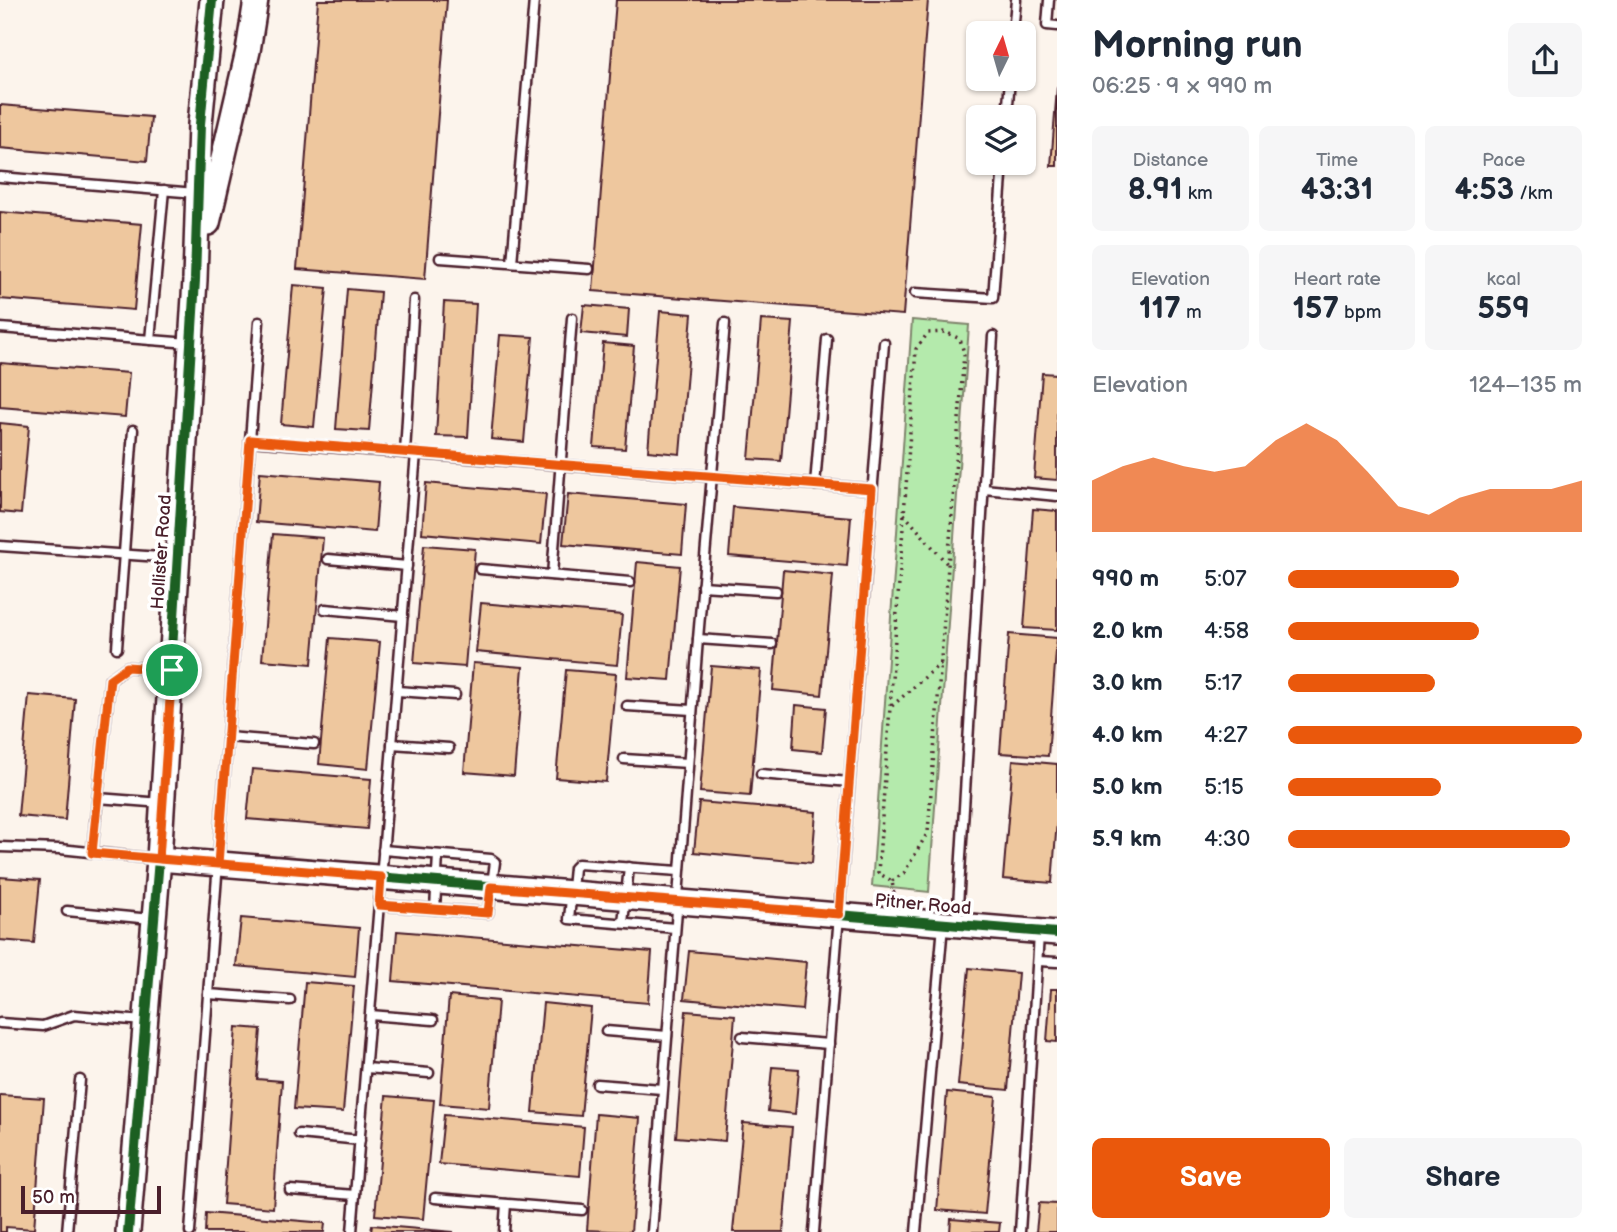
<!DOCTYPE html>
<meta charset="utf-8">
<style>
:root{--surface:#fff;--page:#f6f6f7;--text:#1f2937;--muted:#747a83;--accent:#ea580c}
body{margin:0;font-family:"Balsamiq Sans",sans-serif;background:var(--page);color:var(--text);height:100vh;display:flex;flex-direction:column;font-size:26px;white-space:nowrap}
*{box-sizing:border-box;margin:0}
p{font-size:23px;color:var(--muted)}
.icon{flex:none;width:38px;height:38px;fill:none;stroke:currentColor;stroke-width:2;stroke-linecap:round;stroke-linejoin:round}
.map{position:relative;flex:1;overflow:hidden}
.details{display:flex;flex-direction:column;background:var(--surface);width:560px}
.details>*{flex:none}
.needle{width:46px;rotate:5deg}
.tools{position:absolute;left:966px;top:21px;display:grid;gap:14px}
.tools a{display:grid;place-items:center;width:70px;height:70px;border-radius:10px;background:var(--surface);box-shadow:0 2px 5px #0004;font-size:35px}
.scale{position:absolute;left:21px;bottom:18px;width:140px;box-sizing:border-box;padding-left:7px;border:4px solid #4a1f2b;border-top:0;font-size:19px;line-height:24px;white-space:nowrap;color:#4a1f2b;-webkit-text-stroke:5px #fff;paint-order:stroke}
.pin{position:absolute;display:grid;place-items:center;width:60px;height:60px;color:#fff;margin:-30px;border:4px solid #fff;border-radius:50%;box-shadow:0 2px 7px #0007}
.round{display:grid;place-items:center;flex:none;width:74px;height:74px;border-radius:10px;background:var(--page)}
.summary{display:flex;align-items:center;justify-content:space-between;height:119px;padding:0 35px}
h1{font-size:38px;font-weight:700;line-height:52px}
.figures{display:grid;grid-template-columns:repeat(3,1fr);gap:10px;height:119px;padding:7px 35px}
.figures div{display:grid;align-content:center;border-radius:10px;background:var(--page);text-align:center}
.figures b{font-size:30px;font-weight:700}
.figures small{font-size:19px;font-weight:400}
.figures p{font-size:19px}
.chart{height:196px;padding:14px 35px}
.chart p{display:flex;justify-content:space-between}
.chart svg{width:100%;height:126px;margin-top:7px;fill:var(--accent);opacity:.7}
.primary-button{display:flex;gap:14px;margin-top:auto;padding:14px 35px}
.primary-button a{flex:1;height:80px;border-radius:10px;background:var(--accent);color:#fff;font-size:28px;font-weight:700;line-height:80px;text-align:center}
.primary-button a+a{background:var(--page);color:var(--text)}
ul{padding:0 35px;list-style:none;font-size:23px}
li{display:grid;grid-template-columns:112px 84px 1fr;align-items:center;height:52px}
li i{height:18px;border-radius:9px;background:var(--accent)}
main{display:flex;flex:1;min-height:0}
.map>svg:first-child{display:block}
.green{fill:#b4eaac;stroke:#7f846c;stroke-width:2}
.building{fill:#eec79e;stroke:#4a1f2b;stroke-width:2}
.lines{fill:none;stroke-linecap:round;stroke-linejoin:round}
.lane-casing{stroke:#4a1f2b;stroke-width:13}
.secondary-casing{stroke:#4a1f2b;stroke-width:28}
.path{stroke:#4a1f2b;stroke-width:3.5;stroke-dasharray:2 5;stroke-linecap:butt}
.lane{stroke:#fff;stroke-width:8}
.secondary{stroke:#fff;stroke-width:23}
.cycleway-casing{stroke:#fff;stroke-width:15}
.cycleway{stroke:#1b5e20;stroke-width:10}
.route-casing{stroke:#fff;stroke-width:14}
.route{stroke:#ea580c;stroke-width:9}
.labels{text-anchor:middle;stroke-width:7;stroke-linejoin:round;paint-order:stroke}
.street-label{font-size:18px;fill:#4a1f2b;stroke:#fff}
</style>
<main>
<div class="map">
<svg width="1057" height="1232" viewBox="0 0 1057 1232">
<rect width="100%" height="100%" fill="#fcf4ec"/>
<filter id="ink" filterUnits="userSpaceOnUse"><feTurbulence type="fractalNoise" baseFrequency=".0143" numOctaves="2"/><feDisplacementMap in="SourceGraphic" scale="14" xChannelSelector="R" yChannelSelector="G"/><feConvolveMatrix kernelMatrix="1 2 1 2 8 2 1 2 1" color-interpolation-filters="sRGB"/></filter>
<g filter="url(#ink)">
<!-- green -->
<path class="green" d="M 912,320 L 969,325 L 929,892 L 872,886 Z"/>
<!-- building -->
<g class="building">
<path d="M 318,0 L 447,0 L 425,279 L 297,269 Z"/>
<path d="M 616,0 L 928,0 L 903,315 L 593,291 Z"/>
<path d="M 1057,87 L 1057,166 L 1051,166 Z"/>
<path d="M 0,105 L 151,117 L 147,161 L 0,148 Z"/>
<path d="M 0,212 L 142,224 L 134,310 L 0,299 Z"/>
<path d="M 293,285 L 327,288 L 314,427 L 281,424 Z"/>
<path d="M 347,289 L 380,292 L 369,431 L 336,429 Z"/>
<path d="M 444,302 L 476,304 L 468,437 L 436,436 Z"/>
<path d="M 584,305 L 629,309 L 627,337 L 581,333 Z"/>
<path d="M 660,311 L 692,314 L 680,454 L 648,451 Z"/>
<path d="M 761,320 L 793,322 L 781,461 L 749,459 Z"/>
<path d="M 500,335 L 533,337 L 524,442 L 491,439 Z"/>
<path d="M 603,343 L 634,346 L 625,449 L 594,447 Z"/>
<path d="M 0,363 L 129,373 L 125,417 L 0,407 Z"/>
<path d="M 1042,373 L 1057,374 L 1057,480 L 1034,478 Z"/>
<path d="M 0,423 L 29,426 L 21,514 L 0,512 Z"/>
<path d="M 260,472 L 379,482 L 375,532 L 256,522 Z"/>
<path d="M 426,483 L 546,494 L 541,544 L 422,533 Z"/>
<path d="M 568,494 L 686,504 L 682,554 L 563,544 Z"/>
<path d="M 733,507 L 851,517 L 847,566 L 729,556 Z"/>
<path d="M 1033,509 L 1057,511 L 1057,630 L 1024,628 Z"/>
<path d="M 273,534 L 323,538 L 312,664 L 262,660 Z"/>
<path d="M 424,545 L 475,549 L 465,667 L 414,663 Z"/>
<path d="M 637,562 L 680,566 L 670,680 L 627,677 Z"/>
<path d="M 783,570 L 833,575 L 822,695 L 773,690 Z"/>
<path d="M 481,603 L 622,615 L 617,665 L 476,652 Z"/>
<path d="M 1009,634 L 1057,638 L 1048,756 L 1000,753 Z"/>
<path d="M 330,638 L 380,642 L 368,769 L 319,764 Z"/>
<path d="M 473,663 L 523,667 L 514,776 L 464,772 Z"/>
<path d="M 711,666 L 761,670 L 750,796 L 700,792 Z"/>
<path d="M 566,670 L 616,674 L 606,782 L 556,778 Z"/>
<path d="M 29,695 L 75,699 L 65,820 L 18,816 Z"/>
<path d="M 796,705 L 826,708 L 822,752 L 793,749 Z"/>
<path d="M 1013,760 L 1057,764 L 1057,821 L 1052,883 L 1003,879 Z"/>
<path d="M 252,769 L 371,779 L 367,829 L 247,819 Z"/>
<path d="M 699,802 L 816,812 L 812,863 L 694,852 Z"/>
<path d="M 0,877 L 40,880 L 34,943 L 0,940 Z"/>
<path d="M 241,918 L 359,928 L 355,977 L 236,966 Z"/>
<path d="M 397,931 L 652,952 L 648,1003 L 393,981 Z"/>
<path d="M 689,951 L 806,962 L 802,1010 L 684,999 Z"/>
<path d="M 969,968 L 1018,973 L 1008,1090 L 958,1085 Z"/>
<path d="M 305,982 L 354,986 L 343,1112 L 294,1109 Z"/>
<path d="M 1051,989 L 1057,989 L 1057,1042 L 1047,1041 Z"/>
<path d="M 449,996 L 498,1001 L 489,1108 L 440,1104 Z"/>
<path d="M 543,1003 L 591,1008 L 581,1116 L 533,1112 Z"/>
<path d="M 686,1011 L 735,1015 L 725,1141 L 676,1137 Z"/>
<path d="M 236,1027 L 261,1029 L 257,1079 L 282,1081 L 273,1208 L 223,1204 Z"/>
<path d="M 772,1067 L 799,1069 L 795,1114 L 768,1111 Z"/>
<path d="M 947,1092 L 996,1097 L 985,1214 L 937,1210 Z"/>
<path d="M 0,1095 L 44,1098 L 34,1229 L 6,1227 L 6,1232 L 0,1232 Z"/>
<path d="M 386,1096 L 434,1100 L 423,1219 L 375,1215 Z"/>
<path d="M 596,1114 L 640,1118 L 631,1232 L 587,1230 Z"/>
<path d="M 444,1115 L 584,1127 L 580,1176 L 439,1164 Z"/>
<path d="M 743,1123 L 792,1127 L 783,1232 L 733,1232 Z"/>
<path d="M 1039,1203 L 1057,1204 L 1057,1232 L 1036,1232 Z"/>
<path d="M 206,1213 L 325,1223 L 324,1232 L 205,1232 Z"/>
<path d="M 951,1219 L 1000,1223 L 999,1232 L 950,1232 Z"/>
<path d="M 372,1225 L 454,1232 L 371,1232 Z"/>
</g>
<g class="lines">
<defs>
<g id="lane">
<path d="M 1049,0 L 1047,25 L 1057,26"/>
<path d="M 1013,33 L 1016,0"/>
<path d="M 1007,117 L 1010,79"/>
<path d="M 0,177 L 196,193"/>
<path d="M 440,258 L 589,269"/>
<path d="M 512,263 L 534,0"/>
<path d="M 915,293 L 993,298 L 1003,163"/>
<path d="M 0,328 L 189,343"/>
<path d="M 150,340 L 164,190"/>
<path d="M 250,441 L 872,489"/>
<path d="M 405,453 L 414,300"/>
<path d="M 815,485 L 827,339"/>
<path d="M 984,489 L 1057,496"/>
<path d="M 0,546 L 175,558"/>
<path d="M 328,559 L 407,566"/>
<path d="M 480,569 L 630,582"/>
<path d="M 552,575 L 572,318"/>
<path d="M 702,586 L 776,591"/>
<path d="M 325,609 L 403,616"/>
<path d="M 698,639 L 772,644"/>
<path d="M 117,648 L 133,430"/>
<path d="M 397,691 L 455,695"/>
<path d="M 627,706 L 692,710"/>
<path d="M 228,737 L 314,744"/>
<path d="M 392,744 L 449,748"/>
<path d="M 624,759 L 688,763"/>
<path d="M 761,774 L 849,782"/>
<path d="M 98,798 L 162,803"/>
<path d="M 0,847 L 60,849 L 157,859"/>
<path d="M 92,853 L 110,679 L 127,667 L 170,670"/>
<path d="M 379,905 L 488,913 L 495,862 L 491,859 L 383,850"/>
<path d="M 435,909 L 438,855"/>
<path d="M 67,911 L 151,919"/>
<path d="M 957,922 L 993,336"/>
<path d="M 623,923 L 629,867"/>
<path d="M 675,928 L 569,919 L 574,868 L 578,864 L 679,871"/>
<path d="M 1038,961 L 1057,962"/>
<path d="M 208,994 L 290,1000"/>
<path d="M 370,1015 L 433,1020"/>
<path d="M 0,1023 L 43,1026 L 74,1015 L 143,1021"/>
<path d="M 606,1031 L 667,1036"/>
<path d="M 742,1037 L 829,1044"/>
<path d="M 366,1068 L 429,1073"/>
<path d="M 597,1084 L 662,1089"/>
<path d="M 299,1134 L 360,1140"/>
<path d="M 290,1190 L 355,1195"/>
<path d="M 435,1198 L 582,1210"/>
<path d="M 67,1232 L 80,1080"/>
<path d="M 190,1232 L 259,322"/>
<path d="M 352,1232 L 416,453"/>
<path d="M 504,1232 L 506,1204"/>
<path d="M 652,1232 L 698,639 L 725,323"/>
<path d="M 814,1232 L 884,343"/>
<path d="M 916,1232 L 943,925"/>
<path d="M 1020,1232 L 1039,935"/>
</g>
<g id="secondary">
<path d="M 208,223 L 248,51 L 256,0"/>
<path d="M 159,859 L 1057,933"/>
<path d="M 128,1232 L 159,859 L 195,280 L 200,124 L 212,0"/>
</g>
</defs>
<!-- lane casing -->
<use href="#lane" class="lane-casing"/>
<!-- secondary casing -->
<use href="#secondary" class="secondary-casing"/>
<!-- path -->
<g class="path">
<path d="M 904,514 L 948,565"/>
<path d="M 892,706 L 941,663"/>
<path d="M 892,881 L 904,873 L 928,832 L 964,353 L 960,339 L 945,332 L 928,333 L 916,349 L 878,873 L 892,881 L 895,901"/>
</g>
<!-- lane -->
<use href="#lane" class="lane"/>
<!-- secondary -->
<use href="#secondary" class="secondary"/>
<defs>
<g id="cycleway">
<path d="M 159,859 L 1057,933"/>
<path d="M 128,1232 L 159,859 L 195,280 L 200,124 L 212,0"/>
</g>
</defs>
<!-- cycleway casing -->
<use href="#cycleway" class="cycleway-casing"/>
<!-- cycleway -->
<use href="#cycleway" class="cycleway"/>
</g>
</g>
<g class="lines" filter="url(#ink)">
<defs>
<path id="route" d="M 172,670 L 159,859 L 381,877 L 379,905 L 488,913 L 491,887 L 839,914 L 872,489 L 250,440 L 218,864 L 92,853 L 110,679 L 127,667 L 172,670"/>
</defs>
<!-- route casing -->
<use href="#route" class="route-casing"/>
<!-- route -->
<use href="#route" class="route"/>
</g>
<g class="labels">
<!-- street labels -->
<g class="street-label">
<text transform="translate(161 552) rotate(-86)" y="6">Hollister Road</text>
<text transform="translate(923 904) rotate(5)" y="6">Pitner Road</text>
</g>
</g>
</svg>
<div class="tools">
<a><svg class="needle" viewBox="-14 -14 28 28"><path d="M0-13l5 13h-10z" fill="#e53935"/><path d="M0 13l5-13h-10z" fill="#747a83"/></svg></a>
<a><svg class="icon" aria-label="layers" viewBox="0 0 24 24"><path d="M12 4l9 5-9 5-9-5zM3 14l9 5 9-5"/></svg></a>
</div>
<div class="scale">50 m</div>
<div class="pin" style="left:172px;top:670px;background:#1e9e55"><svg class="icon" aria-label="arrive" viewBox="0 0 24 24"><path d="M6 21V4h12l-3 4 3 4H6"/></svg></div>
</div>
<section class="details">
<div class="summary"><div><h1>Morning run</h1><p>06:25 · 9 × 990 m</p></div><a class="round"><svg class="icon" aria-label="share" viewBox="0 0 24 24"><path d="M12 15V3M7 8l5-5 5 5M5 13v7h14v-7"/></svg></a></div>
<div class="figures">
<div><p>Distance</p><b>8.91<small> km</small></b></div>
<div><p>Time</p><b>43:31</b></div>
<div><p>Pace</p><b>4:53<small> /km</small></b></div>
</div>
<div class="figures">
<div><p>Elevation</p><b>117<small> m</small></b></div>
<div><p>Heart rate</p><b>157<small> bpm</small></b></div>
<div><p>kcal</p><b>559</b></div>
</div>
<div class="chart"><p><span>Elevation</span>124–135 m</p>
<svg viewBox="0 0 160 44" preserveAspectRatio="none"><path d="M0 44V26L10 21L20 18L30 21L40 23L50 21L60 12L70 6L80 12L90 23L100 35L110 38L120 32L130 29L140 29L150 29L160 26V44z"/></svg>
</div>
<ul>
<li><b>990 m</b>5:07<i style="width:58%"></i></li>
<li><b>2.0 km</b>4:58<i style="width:65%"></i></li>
<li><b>3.0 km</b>5:17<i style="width:50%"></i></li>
<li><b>4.0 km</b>4:27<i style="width:100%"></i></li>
<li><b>5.0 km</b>5:15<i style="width:52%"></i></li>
<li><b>5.9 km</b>4:30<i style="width:96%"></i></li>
</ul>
<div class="primary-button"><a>Save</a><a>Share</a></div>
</section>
</main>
